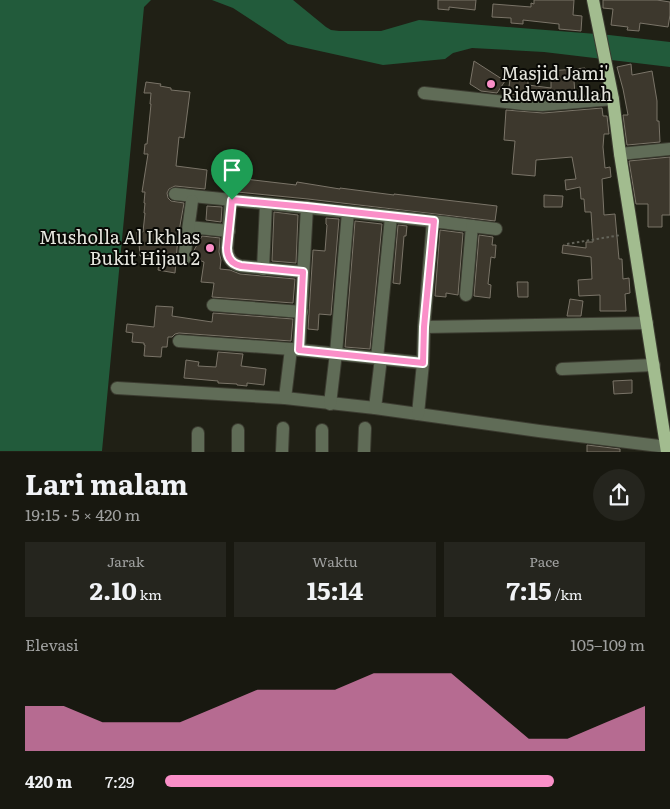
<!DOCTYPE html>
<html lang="id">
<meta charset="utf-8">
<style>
:root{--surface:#181810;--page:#25251e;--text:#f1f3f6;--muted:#9fa09f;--accent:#fa8fc8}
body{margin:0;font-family:Literata,serif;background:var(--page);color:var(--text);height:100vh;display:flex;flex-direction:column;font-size:19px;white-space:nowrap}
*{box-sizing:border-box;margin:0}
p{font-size:16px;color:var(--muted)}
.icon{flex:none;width:28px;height:28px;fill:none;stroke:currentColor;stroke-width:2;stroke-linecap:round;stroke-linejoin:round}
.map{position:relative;height:452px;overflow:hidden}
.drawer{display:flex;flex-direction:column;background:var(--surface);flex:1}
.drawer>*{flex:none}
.pin{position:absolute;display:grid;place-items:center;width:42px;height:42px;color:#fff;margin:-51px -21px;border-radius:50% 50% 50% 0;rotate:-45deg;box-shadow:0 0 5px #0007}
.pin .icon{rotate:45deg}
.round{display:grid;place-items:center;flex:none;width:52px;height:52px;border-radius:26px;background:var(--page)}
.headline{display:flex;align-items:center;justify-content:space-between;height:85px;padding:0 25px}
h1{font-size:28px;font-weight:700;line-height:38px}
.stats{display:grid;grid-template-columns:repeat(3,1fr);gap:8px;height:85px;padding:5px 25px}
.stats div{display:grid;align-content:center;border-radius:0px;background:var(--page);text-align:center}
.stats b{font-size:25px;font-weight:700}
.stats small{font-size:14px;font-weight:400}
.stats p{font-size:14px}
.chart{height:140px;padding:10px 25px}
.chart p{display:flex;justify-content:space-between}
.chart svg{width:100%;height:90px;margin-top:5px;fill:var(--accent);opacity:.7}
ul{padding:0 25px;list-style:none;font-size:16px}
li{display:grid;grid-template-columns:80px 60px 1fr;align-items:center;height:38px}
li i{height:12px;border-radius:6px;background:var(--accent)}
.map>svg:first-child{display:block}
.water{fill:#225b3b}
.building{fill:#3d382d;stroke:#7a7468}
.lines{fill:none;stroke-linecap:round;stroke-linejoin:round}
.minor-casing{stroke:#3c3c31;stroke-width:14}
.major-casing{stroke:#3c3c31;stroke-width:14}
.path{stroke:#636359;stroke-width:2;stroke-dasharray:2.5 2.5;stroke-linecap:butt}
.minor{stroke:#606c57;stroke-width:12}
.major{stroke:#a2bc8f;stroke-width:12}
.route-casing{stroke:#fff;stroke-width:10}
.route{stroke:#fa8fc8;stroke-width:6}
.poi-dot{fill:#fa8fc8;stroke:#090905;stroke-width:2}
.labels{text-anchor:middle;stroke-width:4;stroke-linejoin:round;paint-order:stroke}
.poi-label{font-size:18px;fill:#e5e5dd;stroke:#090905;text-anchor:start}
</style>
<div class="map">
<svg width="670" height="452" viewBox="0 0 670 452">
<rect width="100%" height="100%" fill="#202015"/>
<!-- water -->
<g class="water">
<path d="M 0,0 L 151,0 L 144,7 L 102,451 L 0,451 Z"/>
<path d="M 212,0 L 293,0 L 326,27 L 331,30 L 339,31 L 381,31 L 419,20 L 609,35 L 670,42 L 670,67 L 544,52 L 472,48 L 453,53 L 445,59 L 383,65 L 288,44 L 233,8 Z"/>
</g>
<!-- building -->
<g class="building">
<path d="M 438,0 L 476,0 L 475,10 L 449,7 L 449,10 L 438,9 Z"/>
<path d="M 534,0 L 574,0 L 573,15 L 582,16 L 581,31 L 559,29 L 559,24 L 523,20 L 523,24 L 511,23 L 511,18 L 492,17 L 493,4 L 531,7 L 531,3 L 534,4 Z"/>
<path d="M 603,0 L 657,0 L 670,2 L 670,15 L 668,27 L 640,23 L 639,31 L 627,30 L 628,27 L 611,25 L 613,9 L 603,8 Z"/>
<path d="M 474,61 L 505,81 L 497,93 L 481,91 L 470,84 Z"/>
<path d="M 631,64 L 632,75 L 652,71 L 657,101 L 657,121 L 659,121 L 660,142 L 627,145 L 623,115 L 628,115 L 623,89 L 617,67 Z"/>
<path d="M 585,68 L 586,80 L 574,81 L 575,94 L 542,97 L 508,94 L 511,72 L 528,73 L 528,85 L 551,88 L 551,71 Z"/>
<path d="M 146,82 L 161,84 L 160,86 L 171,88 L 171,90 L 190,92 L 184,138 L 179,137 L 176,166 L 207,170 L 205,189 L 175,186 L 169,189 L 167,193 L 168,198 L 171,201 L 184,203 L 178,237 L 175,273 L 158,270 L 160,254 L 140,256 L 139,244 L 137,244 L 137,232 L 143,232 L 145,213 L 144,213 L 145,203 L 144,203 L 145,192 L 142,192 L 148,154 L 144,154 L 145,144 L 147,144 L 151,104 L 150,104 L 151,93 L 144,93 Z"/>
<path d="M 602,108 L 603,116 L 607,116 L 609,134 L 604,134 L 603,147 L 605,168 L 610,167 L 611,177 L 602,179 L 604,215 L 615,214 L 619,259 L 622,259 L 623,279 L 629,278 L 630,293 L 625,294 L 626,311 L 600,311 L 600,295 L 579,296 L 578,280 L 592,279 L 591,257 L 562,253 L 563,245 L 586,248 L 586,242 L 593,242 L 591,212 L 585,212 L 584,199 L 581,199 L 580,187 L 566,190 L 565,180 L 576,179 L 572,157 L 536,160 L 535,176 L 512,174 L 515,141 L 504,140 L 506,110 L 543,113 Z"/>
<path d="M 670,157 L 670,215 L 662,215 L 662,227 L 648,227 L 648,204 L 636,204 L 629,161 Z"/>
<path d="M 228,177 L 296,185 L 297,182 L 340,189 L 340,188 L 394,195 L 394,194 L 497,206 L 495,221 L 308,199 L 227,191 Z"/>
<path d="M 544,195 L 563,196 L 562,207 L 544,207 Z"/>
<path d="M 207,206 L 222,207 L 221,222 L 206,220 Z"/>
<path d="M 274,212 L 298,215 L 296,263 L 272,261 Z"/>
<path d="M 326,218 L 339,219 L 331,315 L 319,314 L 318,330 L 308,329 L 313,250 L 325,251 L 327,225 L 326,224 Z"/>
<path d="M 355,221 L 382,224 L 370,349 L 345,347 Z"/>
<path d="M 398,225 L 407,226 L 406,236 L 404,236 L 400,284 L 393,283 Z"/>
<path d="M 440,230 L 463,233 L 458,295 L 446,293 L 446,297 L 435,296 Z"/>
<path d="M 479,235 L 493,237 L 492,245 L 496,245 L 495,258 L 491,257 L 488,284 L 491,285 L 490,298 L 474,296 Z"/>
<path d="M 202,236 L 220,238 L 219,252 L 221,260 L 220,269 L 230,270 L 240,274 L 295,279 L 293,303 L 212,297 L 214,283 L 201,282 L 204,262 L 193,258 L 193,252 Z"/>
<path d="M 517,282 L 528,282 L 528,297 L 518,297 Z"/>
<path d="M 570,299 L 583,301 L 581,316 L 567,316 Z"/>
<path d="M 156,306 L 173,307 L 172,316 L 212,322 L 213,313 L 293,319 L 291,341 L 179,333 L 175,334 L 172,337 L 168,337 L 167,347 L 162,347 L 161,357 L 144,356 L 145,345 L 144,345 L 144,343 L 132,342 L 133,333 L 126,332 L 127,324 L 154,327 Z"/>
<path d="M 218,352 L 243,354 L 241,366 L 266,369 L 264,385 L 247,383 L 247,386 L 237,385 L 237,384 L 218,383 L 218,381 L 184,378 L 186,360 L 199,362 L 198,366 L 216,367 Z"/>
<path d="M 632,380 L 632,393 L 614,394 L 613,381 Z"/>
<path d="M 587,445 L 620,449 L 620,452 L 587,452 Z"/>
</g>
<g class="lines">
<defs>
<g id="minor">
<path d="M 424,93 L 523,104 L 542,105 L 613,99"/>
<path d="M 620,154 L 670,149"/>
<path d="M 175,194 C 274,205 374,213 472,226 L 466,295"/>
<path d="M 231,200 L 227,248 C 227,258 232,264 241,266 L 303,272"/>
<path d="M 472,226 L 496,229"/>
<path d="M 189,227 L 229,231"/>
<path d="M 184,260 L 192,201"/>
<path d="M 263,269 L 266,204"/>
<path d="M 213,305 L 302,312"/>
<path d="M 424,327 L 647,323"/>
<path d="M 179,341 L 291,349 L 423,363"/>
<path d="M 299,350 L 307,207"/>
<path d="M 377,358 L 391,217"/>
<path d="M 562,369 L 654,365"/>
<path d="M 117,388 L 285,398 L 375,408 L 539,431 L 667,447"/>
<path d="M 285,398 L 291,349"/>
<path d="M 330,404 L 336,353 L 348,212"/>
<path d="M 375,408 L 381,358"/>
<path d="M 418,414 L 423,363 L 424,327 L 433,221"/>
<path d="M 322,430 L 322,452"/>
<path d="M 198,433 L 198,452"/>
<path d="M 238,452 L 238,430"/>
<path d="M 282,452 L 283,428"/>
<path d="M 364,452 L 365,428"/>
</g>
<path id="major" d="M 593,0 L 613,99 L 620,154 L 667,452"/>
</defs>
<!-- minor casing -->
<use href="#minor" class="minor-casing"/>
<!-- major casing -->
<use href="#major" class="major-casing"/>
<!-- path -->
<path class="path" d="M 567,244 L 621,235"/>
<!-- minor -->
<use href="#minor" class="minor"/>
<!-- major -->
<use href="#major" class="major"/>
</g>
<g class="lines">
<defs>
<path id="route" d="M 232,200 L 307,207 L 434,221 L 424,327 L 423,363 L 299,350 L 303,272 L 241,266 C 232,264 227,258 227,248 Z"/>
</defs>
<!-- route casing -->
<use href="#route" class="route-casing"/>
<!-- route -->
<use href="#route" class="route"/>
</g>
<!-- markers -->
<g class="poi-dot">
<circle cx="491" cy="84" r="5"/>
<circle cx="210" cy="248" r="5"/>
</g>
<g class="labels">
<!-- poi labels -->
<g class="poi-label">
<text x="501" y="80">Masjid Jami'<tspan x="501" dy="21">Ridwanullah</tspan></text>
<text x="200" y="244" text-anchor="end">Musholla Al Ikhlas<tspan x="200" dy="21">Bukit Hijau 2</tspan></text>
</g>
</g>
</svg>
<div class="pin" style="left:232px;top:200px;background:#1e9e55"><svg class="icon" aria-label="arrive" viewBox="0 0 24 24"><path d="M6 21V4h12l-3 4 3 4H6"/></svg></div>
</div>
<section class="drawer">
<div class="headline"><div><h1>Lari malam</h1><p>19:15 · 5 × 420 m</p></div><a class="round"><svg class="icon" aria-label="share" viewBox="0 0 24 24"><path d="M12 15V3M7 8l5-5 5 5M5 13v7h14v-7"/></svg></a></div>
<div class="stats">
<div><p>Jarak</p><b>2.10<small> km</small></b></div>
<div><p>Waktu</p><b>15:14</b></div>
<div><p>Pace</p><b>7:15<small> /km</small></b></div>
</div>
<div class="chart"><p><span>Elevasi</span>105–109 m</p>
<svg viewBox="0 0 160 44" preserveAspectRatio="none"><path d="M0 44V22L10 22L20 30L30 30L40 30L50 22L60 14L70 14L80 14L90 6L100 6L110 6L120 22L130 38L140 38L150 30L160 22V44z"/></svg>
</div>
<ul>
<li><b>420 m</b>7:29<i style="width:81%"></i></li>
</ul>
</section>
